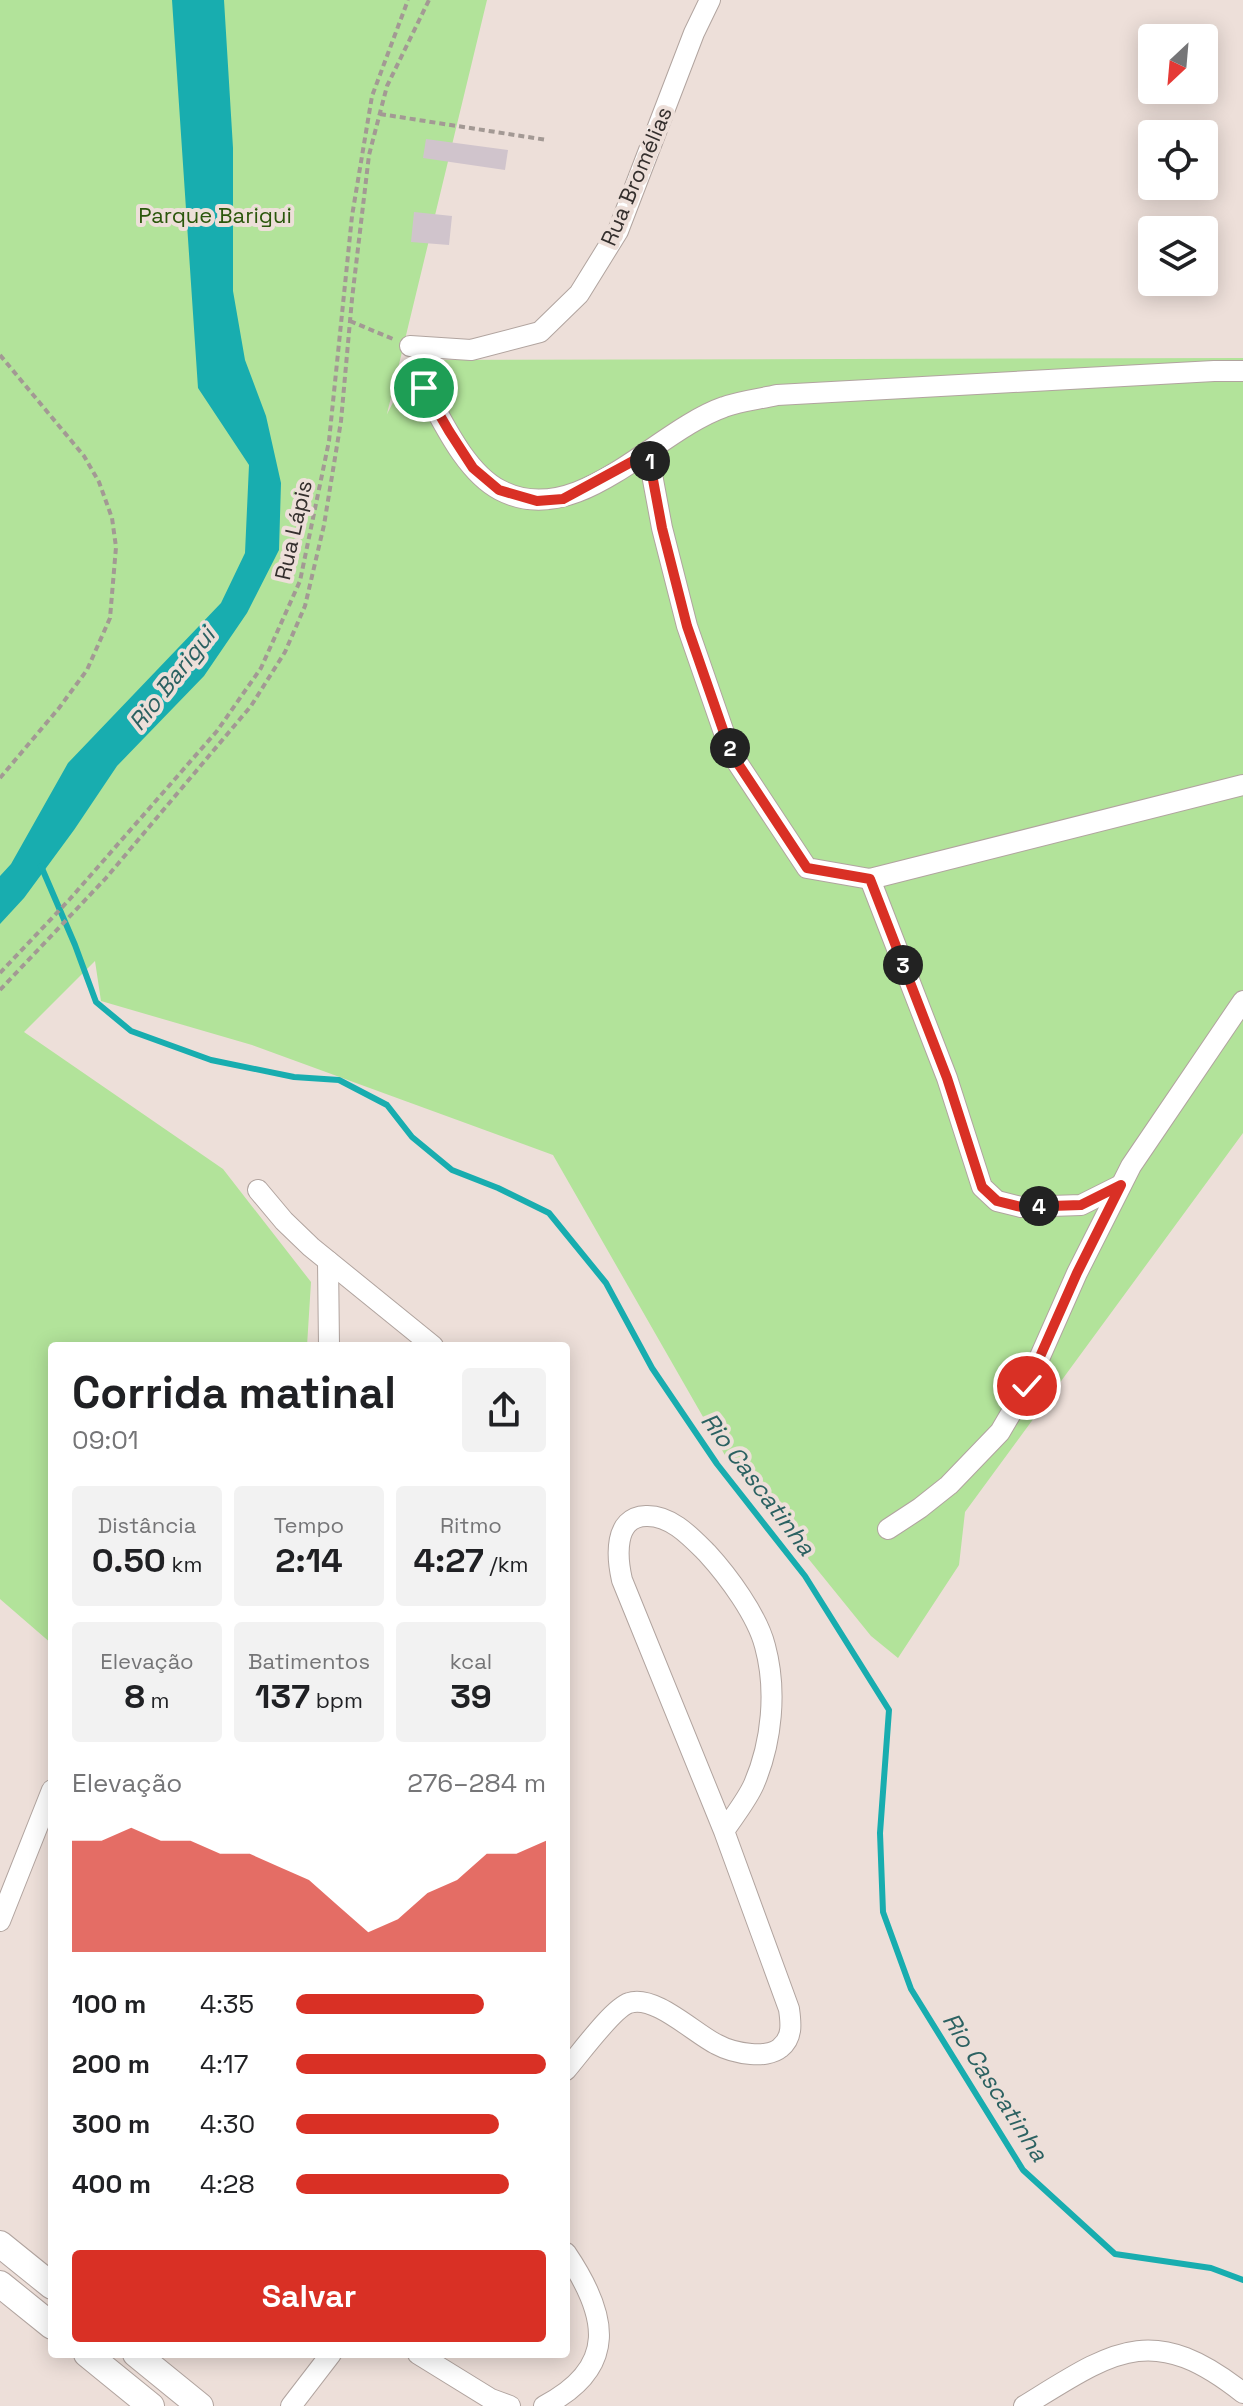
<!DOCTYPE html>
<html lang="pt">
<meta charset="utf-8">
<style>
:root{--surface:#fff;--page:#f2f2f2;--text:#202124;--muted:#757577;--accent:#d93025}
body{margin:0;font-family:"Space Grotesk",sans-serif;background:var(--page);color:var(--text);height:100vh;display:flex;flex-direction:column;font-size:30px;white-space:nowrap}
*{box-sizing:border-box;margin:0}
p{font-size:26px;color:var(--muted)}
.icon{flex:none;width:44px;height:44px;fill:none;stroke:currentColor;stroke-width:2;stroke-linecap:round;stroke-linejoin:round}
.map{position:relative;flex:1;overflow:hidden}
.drawer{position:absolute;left:48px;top:1342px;width:522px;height:1016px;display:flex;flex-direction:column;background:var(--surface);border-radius:8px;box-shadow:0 4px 20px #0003}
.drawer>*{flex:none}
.needle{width:52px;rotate:206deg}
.buttons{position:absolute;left:1138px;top:24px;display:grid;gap:16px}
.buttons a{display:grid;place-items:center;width:80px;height:80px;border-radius:8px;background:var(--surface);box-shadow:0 4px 20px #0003;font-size:40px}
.pin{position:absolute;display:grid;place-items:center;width:68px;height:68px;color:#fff;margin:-34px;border:4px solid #fff;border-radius:50%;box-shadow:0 2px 8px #0007}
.km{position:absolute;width:40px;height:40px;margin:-20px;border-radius:50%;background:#222;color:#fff;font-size:22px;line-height:40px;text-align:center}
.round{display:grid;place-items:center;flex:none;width:84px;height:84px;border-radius:8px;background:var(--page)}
.headline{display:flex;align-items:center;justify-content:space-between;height:136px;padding:0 24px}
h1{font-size:44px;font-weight:700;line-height:60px}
.metrics{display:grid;grid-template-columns:repeat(3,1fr);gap:12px;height:136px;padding:8px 24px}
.metrics div{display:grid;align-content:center;border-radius:8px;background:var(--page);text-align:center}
.metrics b{font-size:34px;font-weight:700}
.metrics small{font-size:22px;font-weight:400}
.metrics p{font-size:22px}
.chart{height:224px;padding:16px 24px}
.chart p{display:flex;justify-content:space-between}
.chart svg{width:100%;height:144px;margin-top:8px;fill:var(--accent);opacity:.7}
.button{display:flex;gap:16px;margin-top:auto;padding:16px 24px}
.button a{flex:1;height:92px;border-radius:8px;background:var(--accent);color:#fff;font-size:32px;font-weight:700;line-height:92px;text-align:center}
ul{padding:0 24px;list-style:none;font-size:26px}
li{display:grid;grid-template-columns:128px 96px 1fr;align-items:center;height:60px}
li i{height:20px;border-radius:10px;background:var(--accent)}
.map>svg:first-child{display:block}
.green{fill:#b2e39a}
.water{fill:#18adaf}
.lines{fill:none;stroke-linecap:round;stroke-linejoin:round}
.stream{stroke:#18adaf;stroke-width:6}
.building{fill:#d0c4cc}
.minor-casing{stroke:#b1a49f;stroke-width:22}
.major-casing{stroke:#b1a49f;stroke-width:28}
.path{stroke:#a39994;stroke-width:4;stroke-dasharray:6 4;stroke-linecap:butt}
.minor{stroke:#fff;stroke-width:20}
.major{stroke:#fff;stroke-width:26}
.route-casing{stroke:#fff;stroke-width:16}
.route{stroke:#d93025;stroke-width:10}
.labels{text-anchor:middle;stroke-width:8;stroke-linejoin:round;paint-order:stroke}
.street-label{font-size:22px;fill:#342f2d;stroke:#eddfd9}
.park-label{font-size:22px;fill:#2b570c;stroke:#eddfd9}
.water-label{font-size:24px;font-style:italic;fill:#2b6161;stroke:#eddfd9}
</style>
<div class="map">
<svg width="1243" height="2406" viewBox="0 0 1243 2406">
<rect width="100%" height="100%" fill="#eddfd9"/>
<!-- green -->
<path class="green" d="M 0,0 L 487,0 L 387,414 L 415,360 L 1243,358 L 1243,1133 L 965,1512 L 959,1565 L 898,1658 L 871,1636 L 726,1457 L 553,1155 L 252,1045 L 101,1001 L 95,961 L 24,1032 L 223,1169 L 311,1282 L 307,1346 L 52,1346 L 52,1644 L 0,1599 Z"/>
<!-- water -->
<path class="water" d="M 172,0 L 224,0 L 233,148 L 233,291 L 245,360 L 266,416 L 281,483 L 279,550 L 247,613 L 204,676 L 117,766 L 74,830 L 24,898 L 0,924 L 0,876 L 11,864 L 68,763 L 221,603 L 245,553 L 249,465 L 198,388 Z"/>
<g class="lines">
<!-- stream -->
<path class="stream" d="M 41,866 L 75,945 L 96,1002 L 131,1031 L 211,1060 L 294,1077 L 339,1080 L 387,1105 L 412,1137 L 452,1170 L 498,1188 L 549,1213 L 606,1283 L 652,1368 L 717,1464 L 805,1576 L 889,1710 L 880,1833 L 883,1912 L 911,1989 L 1023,2170 L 1115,2254 L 1211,2268 L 1243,2280"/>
</g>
<!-- building -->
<g class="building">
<path d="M 426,139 L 508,150 L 505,170 L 423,158 Z"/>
<path d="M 414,212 L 452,216 L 449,245 L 411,242 Z"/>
</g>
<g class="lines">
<defs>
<g id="minor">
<path d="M 410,346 L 471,350 L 540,332 L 579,294 L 618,231 L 694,33 L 710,0"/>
<path d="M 424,388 C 442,420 465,472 500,490 C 577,531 655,431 724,407 C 740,401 760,399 777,395 L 1214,371 L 1243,371"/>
<path d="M 648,453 L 662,528 L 687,626 L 731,753 L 807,868 L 870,879 L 1243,785"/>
<path d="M 870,879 L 947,1078 L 982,1187 L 997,1201 L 1021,1207 L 1081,1205 L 1121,1185"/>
<path d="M 258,1190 L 284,1221 L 311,1247 L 433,1346"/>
<path d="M 328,1261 L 329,1346"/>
<path d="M 888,1529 L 920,1508 L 949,1485 L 1000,1432 L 1027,1386 L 1077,1273 L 1131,1166 L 1243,1001"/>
<path d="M 0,1921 L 52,1790"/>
<path d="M 566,2070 C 579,2055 613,2008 629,2003 C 654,1994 694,2033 716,2044 C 727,2050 739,2053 751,2054 C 760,2055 773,2054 780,2048 C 793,2038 791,2023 789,2009 L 724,1831 L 622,1580 C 617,1558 613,1517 646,1516 C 671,1515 691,1537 707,1553 C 728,1576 757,1615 765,1646 C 777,1690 772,1742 754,1784 C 747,1800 734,1816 724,1831"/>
<path d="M 418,2354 L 491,2399 L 510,2406"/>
<path d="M 291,2406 L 331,2354"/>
<path d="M 544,2406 C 619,2367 608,2315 566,2253"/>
<path d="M 1024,2406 C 1112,2352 1151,2320 1243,2393"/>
</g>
<g id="major">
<path d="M 0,2244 L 52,2286"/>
<path d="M 0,2284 L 52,2326"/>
<path d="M 87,2354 L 151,2406"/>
<path d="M 136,2354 L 200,2406"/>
</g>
</defs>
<!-- minor casing -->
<use href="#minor" class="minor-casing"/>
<!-- major casing -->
<use href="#major" class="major-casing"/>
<!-- path -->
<g class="path">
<path d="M 380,114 L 547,140"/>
<path d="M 350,321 L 393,339"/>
<path d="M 0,355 L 84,456 L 99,482 L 112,518 L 116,547 L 110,618 L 87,670 L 59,708 L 0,778"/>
<path d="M 0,973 L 69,900 L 217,731 L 261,668 L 300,581 L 329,441 L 352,216 L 372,96 L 408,0"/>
<path d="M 0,990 L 106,878 L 251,706 L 285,652 L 305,606 L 324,525 L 341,421 L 352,299 L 369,155 L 387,86 L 429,0"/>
</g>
<!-- minor -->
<use href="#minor" class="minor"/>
<!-- major -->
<use href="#major" class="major"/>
</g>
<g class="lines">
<defs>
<path id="route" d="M 424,388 L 449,431 L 473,468 L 499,490 L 537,501 L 563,499 L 648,453 L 662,528 L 687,626 L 731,753 L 807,868 L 870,879 L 947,1078 L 982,1187 L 997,1201 L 1021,1207 L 1081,1205 L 1121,1185 L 1077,1273 L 1027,1386"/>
</defs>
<!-- route casing -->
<use href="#route" class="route-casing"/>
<!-- route -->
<use href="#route" class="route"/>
</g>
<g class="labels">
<!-- street labels -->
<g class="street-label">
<text transform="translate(636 176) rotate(-67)" y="8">Rua Bromélias</text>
<text transform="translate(293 530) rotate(-77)" y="8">Rua Lápis</text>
</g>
<!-- park labels -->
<g class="park-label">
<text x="215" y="223">Parque Barigui</text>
</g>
<!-- water labels -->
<g class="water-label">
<text transform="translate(172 679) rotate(-52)" y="8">Rio Barigui</text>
<text transform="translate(758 1484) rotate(53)" y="8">Rio Cascatinha</text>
<text transform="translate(995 2087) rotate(57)" y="8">Rio Cascatinha</text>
</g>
</g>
</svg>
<div class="buttons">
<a><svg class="needle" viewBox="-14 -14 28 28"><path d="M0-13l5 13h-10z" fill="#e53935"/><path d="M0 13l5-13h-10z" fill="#757577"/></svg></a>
<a><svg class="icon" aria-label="locate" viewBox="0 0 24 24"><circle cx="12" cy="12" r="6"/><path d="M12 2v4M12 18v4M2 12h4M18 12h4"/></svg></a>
<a><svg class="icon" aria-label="layers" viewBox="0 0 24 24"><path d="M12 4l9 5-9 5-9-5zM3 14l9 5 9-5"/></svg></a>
</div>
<div class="pin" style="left:424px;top:388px;background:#1e9e55"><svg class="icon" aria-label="arrive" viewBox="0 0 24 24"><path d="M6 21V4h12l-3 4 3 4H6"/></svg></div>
<div class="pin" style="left:1027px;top:1386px;background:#d93025"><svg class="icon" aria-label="check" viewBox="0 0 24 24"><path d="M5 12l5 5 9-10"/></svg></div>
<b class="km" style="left:650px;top:461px">1</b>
<b class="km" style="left:730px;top:748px">2</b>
<b class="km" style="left:903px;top:965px">3</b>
<b class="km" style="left:1039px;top:1206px">4</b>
<section class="drawer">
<div class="headline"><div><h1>Corrida matinal</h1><p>09:01</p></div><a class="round"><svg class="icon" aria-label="share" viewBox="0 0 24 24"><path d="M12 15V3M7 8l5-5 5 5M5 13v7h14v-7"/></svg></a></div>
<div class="metrics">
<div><p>Distância</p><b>0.50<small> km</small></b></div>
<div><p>Tempo</p><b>2:14</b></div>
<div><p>Ritmo</p><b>4:27<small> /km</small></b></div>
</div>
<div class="metrics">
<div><p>Elevação</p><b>8<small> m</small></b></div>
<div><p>Batimentos</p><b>137<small> bpm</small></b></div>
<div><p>kcal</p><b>39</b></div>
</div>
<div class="chart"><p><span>Elevação</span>276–284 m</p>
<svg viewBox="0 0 160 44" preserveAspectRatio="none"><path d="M0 44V10L10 10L20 6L30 10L40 10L50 14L60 14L70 18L80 22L90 30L100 38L110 34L120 26L130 22L140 14L150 14L160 10V44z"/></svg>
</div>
<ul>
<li><b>100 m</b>4:35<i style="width:75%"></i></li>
<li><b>200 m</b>4:17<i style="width:100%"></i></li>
<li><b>300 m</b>4:30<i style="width:81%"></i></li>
<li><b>400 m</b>4:28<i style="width:85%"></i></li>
</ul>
<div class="button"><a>Salvar</a></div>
</section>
</div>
